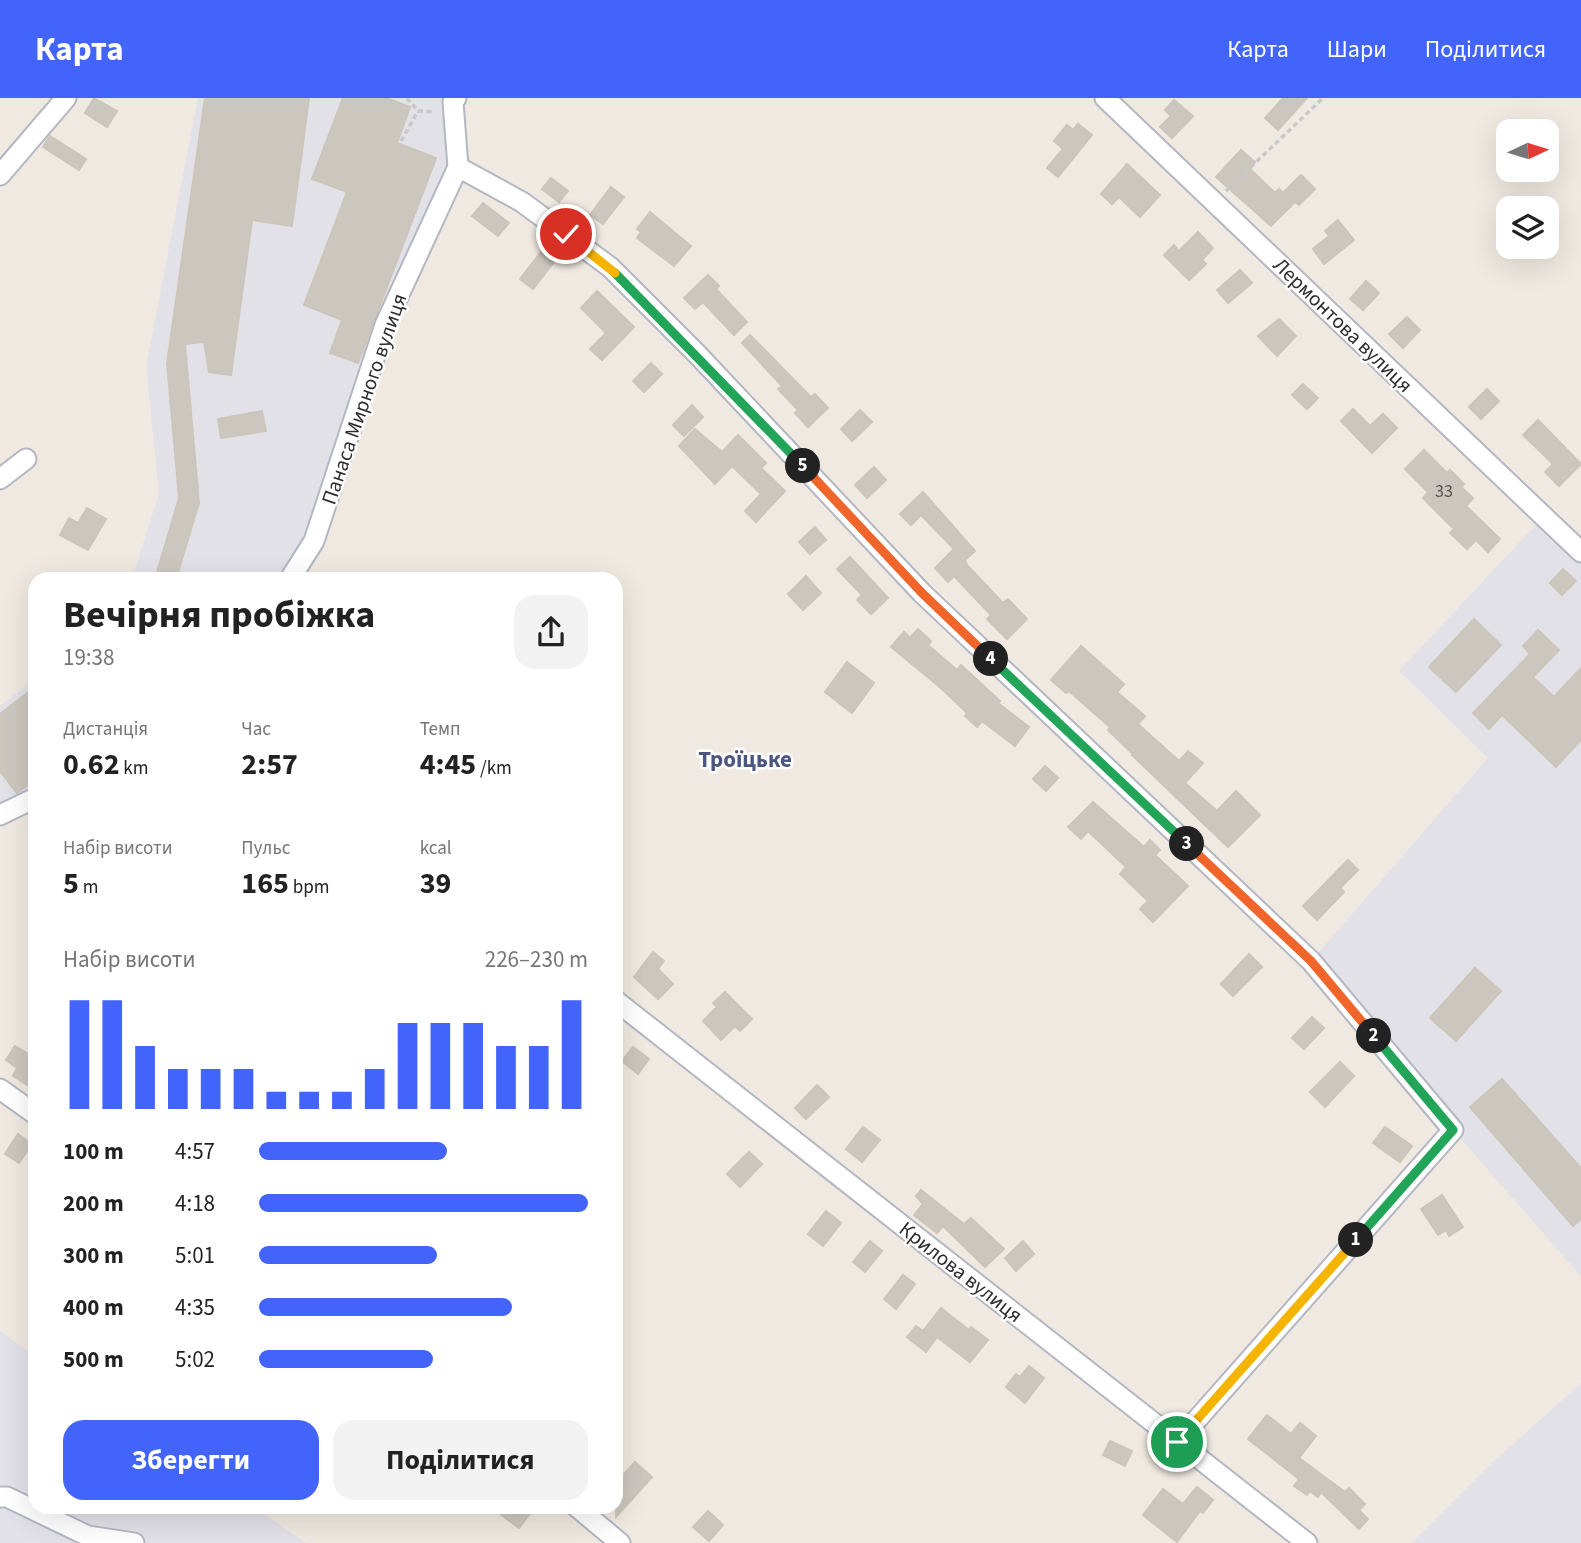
<!DOCTYPE html>
<html lang="uk">
<meta charset="utf-8">
<style>
:root{--surface:#fff;--page:#f2f2f2;--text:#222;--muted:#767676;--accent:#4264fb}
body{margin:0;font-family:"Source Sans 3",sans-serif;background:var(--page);color:var(--text);height:100vh;display:flex;flex-direction:column;font-size:26px;white-space:nowrap}
*{box-sizing:border-box;margin:0}
p{font-size:23px;color:var(--muted)}
.icon{flex:none;width:38px;height:38px;fill:none;stroke:currentColor;stroke-width:2;stroke-linecap:round;stroke-linejoin:round}
.map{position:relative;flex:1;overflow:hidden}
.details{position:absolute;left:28px;top:474px;width:595px;height:942px;display:flex;flex-direction:column;background:var(--surface);border-radius:21px;box-shadow:0 7px 28px #0002}
.details>*{flex:none}
.needle{width:46px;rotate:86deg}
.fabs{position:absolute;left:1496px;top:21px;display:grid;gap:14px}
.fabs a{display:grid;place-items:center;width:63px;height:63px;border-radius:14px;background:var(--surface);box-shadow:0 7px 28px #0002;font-size:35px}
.pin{position:absolute;display:grid;place-items:center;width:60px;height:60px;color:#fff;margin:-30px;border:4px solid #fff;border-radius:50%;box-shadow:0 2px 7px #0007}
.km{position:absolute;width:35px;height:35px;margin:-18px;border-radius:50%;background:#222;color:#fff;font-size:19px;line-height:35px;text-align:center}
.round{display:grid;place-items:center;flex:none;width:74px;height:74px;border-radius:21px;background:var(--page)}
.overview{display:flex;align-items:center;justify-content:space-between;height:119px;padding:0 35px}
h1{font-size:38px;font-weight:700;line-height:52px}
.figures{display:grid;grid-template-columns:repeat(3,1fr);gap:10px;height:119px;padding:7px 35px}
.figures div{display:grid;align-content:center}
.figures b{font-size:30px;font-weight:700}
.figures small{font-size:19px;font-weight:400}
.figures p{font-size:19px}
.chart{height:196px;padding:14px 35px}
.chart p{display:flex;justify-content:space-between}
.chart svg{width:100%;height:126px;margin-top:7px;stroke:var(--accent);stroke-width:6}
.primary-button{display:flex;gap:14px;margin-top:auto;padding:14px 35px}
.primary-button a{flex:1;height:80px;border-radius:21px;background:var(--accent);color:#fff;font-size:28px;font-weight:700;line-height:80px;text-align:center}
.primary-button a+a{background:var(--page);color:var(--text)}
ul{padding:0 35px;list-style:none;font-size:23px}
li{display:grid;grid-template-columns:112px 84px 1fr;align-items:center;height:52px}
li i{height:18px;border-radius:9px;background:var(--accent)}
header{display:flex;align-items:center;gap:42px;box-sizing:border-box;height:98px;padding:0 35px;background:var(--accent);color:#fff}
header strong{font-size:33px}
nav{display:flex;gap:38px;margin-inline-start:auto;font-size:24px}
.map>svg:first-child{display:block}
.industrial{fill:#e3e1e8}
.building{fill:#cbc7bf;stroke:#cbc5ba;stroke-width:2}
.lines{fill:none;stroke-linecap:round;stroke-linejoin:round}
.minor-casing{stroke:#b4b7c1;stroke-width:23}
.path{stroke:#c9c9c9;stroke-width:3.5;stroke-dasharray:5 3.5;stroke-linecap:butt}
.minor{stroke:#fff;stroke-width:19}
.split-1-casing{stroke:#fff;stroke-width:14}
.split-2-casing{stroke:#fff;stroke-width:14}
.split-3-casing{stroke:#fff;stroke-width:14}
.split-4-casing{stroke:#fff;stroke-width:14}
.split-5-casing{stroke:#fff;stroke-width:14}
.split-6-casing{stroke:#fff;stroke-width:14}
.split-7-casing{stroke:#fff;stroke-width:14}
.split-1{stroke:#f5b400;stroke-width:9}
.split-2{stroke:#22a559;stroke-width:9}
.split-3{stroke:#f0652b;stroke-width:9}
.split-4{stroke:#22a559;stroke-width:9}
.split-5{stroke:#f0652b;stroke-width:9}
.split-6{stroke:#22a559;stroke-width:9}
.split-7{stroke:#f5b400;stroke-width:9}
.labels{text-anchor:middle;stroke-width:5;stroke-linejoin:round;paint-order:stroke}
.number-label{font-size:18px;fill:#555452}
.street-label{font-size:21px;fill:#2e2e2e;stroke:#fff}
.neighbourhood-label{font-size:23px;font-weight:bold;fill:#4d5680;stroke:#fff}
</style>
<header>
<strong>Карта</strong>
<nav><a>Карта</a><a>Шари</a><a>Поділитися</a></nav>
</header>
<div class="map">
<svg width="1581" height="1445" viewBox="0 0 1581 1445">
<rect width="100%" height="100%" fill="#efe9e1"/>
<!-- industrial -->
<g class="industrial">
<path d="M 198,0 L 453,0 L 458,69 L 290,481 L 132,481 L 159,395 L 146,268 Z"/>
<path d="M 1544,418 L 1581,454 L 1581,1178 L 1453,1032 L 1311,863 L 1488,660 L 1399,573 Z"/>
<path d="M 35,581 L 35,700 L 0,718 L 0,608 Z"/>
<path d="M 0,1233 L 35,1258 L 35,1409 L 254,1409 L 306,1445 L 0,1445 Z"/>
<path d="M 1581,1285 L 1581,1445 L 1412,1445 L 1493,1364 Z"/>
</g>
<!-- building -->
<g class="building">
<path d="M 94,0 L 117,13 L 107,29 L 85,15 Z"/>
<path d="M 205,0 L 309,0 L 292,128 L 252,122 L 231,277 L 209,274 L 204,244 L 185,246 L 199,405 L 176,481 L 155,481 L 179,400 L 167,265 Z"/>
<path d="M 343,0 L 387,0 L 410,9 L 397,45 L 436,60 L 358,265 L 330,255 L 342,222 L 304,207 L 347,94 L 312,81 Z"/>
<path d="M 1283,0 L 1307,0 L 1278,32 L 1265,20 Z"/>
<path d="M 1174,2 L 1193,18 L 1172,40 L 1160,29 L 1171,18 L 1165,12 Z"/>
<path d="M 1078,26 L 1092,37 L 1058,79 L 1047,70 L 1063,51 L 1054,43 L 1067,27 L 1073,32 Z"/>
<path d="M 50,38 L 86,61 L 79,72 L 43,49 Z"/>
<path d="M 1241,52 L 1255,64 L 1249,70 L 1275,95 L 1279,91 L 1283,95 L 1301,77 L 1315,91 L 1299,107 L 1295,104 L 1271,128 L 1216,79 Z"/>
<path d="M 1127,66 L 1160,97 L 1140,119 L 1119,99 L 1112,106 L 1101,96 Z"/>
<path d="M 551,80 L 568,93 L 559,104 L 542,91 Z"/>
<path d="M 611,89 L 624,99 L 603,126 L 590,117 Z"/>
<path d="M 483,105 L 509,125 L 498,138 L 472,118 Z"/>
<path d="M 650,114 L 691,148 L 674,168 L 637,140 L 641,134 L 637,131 Z"/>
<path d="M 1338,122 L 1354,142 L 1324,166 L 1313,151 L 1329,138 L 1325,133 Z"/>
<path d="M 1198,134 L 1213,150 L 1202,162 L 1206,166 L 1189,182 L 1164,157 L 1174,147 L 1179,153 Z"/>
<path d="M 544,150 L 557,160 L 533,191 L 520,181 Z"/>
<path d="M 1240,172 L 1252,185 L 1228,205 L 1217,192 Z"/>
<path d="M 708,177 L 719,188 L 716,191 L 747,224 L 734,237 L 703,204 L 695,211 L 684,200 Z"/>
<path d="M 1366,183 L 1379,195 L 1363,212 L 1350,201 Z"/>
<path d="M 597,193 L 634,229 L 602,262 L 590,251 L 606,235 L 581,210 Z"/>
<path d="M 1407,219 L 1420,232 L 1403,250 L 1389,236 Z"/>
<path d="M 1279,221 L 1296,238 L 1277,258 L 1258,238 Z"/>
<path d="M 750,237 L 811,299 L 815,296 L 828,310 L 808,329 L 795,315 L 798,312 L 778,291 L 782,288 L 742,245 Z"/>
<path d="M 651,265 L 662,276 L 644,294 L 633,283 Z"/>
<path d="M 1303,286 L 1318,300 L 1307,311 L 1292,297 Z"/>
<path d="M 1487,291 L 1499,303 L 1481,321 L 1469,309 Z"/>
<path d="M 692,307 L 703,319 L 684,338 L 673,327 Z"/>
<path d="M 1353,311 L 1370,328 L 1383,316 L 1397,330 L 1372,355 L 1341,323 Z"/>
<path d="M 860,312 L 872,324 L 852,343 L 841,331 Z"/>
<path d="M 262,313 L 266,333 L 221,340 L 218,321 Z"/>
<path d="M 1538,322 L 1581,366 L 1559,388 L 1545,374 L 1553,366 L 1523,337 Z"/>
<path d="M 695,331 L 722,354 L 738,337 L 766,365 L 761,370 L 785,393 L 756,424 L 745,413 L 761,396 L 732,368 L 715,386 L 679,348 Z"/>
<path d="M 1424,352 L 1447,375 L 1450,372 L 1464,386 L 1461,389 L 1473,400 L 1466,408 L 1500,441 L 1488,454 L 1476,442 L 1467,451 L 1450,435 L 1454,431 L 1423,400 L 1428,394 L 1405,371 Z"/>
<path d="M 874,369 L 886,382 L 867,400 L 855,387 Z"/>
<path d="M 923,394 L 975,453 L 965,462 L 967,467 L 1003,505 L 1008,501 L 1027,521 L 1007,541 L 987,521 L 991,517 L 954,478 L 948,484 L 935,470 L 954,451 L 921,417 L 911,427 L 900,416 Z"/>
<path d="M 87,410 L 106,421 L 88,452 L 60,437 L 69,420 L 78,425 Z"/>
<path d="M 815,429 L 826,442 L 810,456 L 799,444 Z"/>
<path d="M 850,459 L 888,500 L 871,516 L 857,502 L 862,497 L 837,471 Z"/>
<path d="M 1563,471 L 1576,483 L 1562,497 L 1550,485 Z"/>
<path d="M 806,478 L 821,495 L 803,512 L 788,496 Z"/>
<path d="M 1474,521 L 1501,547 L 1456,594 L 1429,569 Z"/>
<path d="M 918,531 L 931,543 L 928,547 L 957,572 L 961,567 L 1000,603 L 998,605 L 1029,629 L 1015,648 L 982,623 L 977,629 L 965,618 L 967,615 L 941,590 L 891,549 L 904,534 L 910,540 Z"/>
<path d="M 1538,532 L 1559,552 L 1533,579 L 1554,599 L 1581,570 L 1581,642 L 1556,669 L 1502,617 L 1489,631 L 1473,615 L 1530,556 L 1523,548 Z"/>
<path d="M 1081,548 L 1124,586 L 1117,594 L 1145,618 L 1138,626 L 1179,663 L 1188,653 L 1203,665 L 1185,685 L 1217,713 L 1236,693 L 1260,717 L 1228,749 L 1132,657 L 1133,656 L 1108,632 L 1110,629 L 1069,593 L 1066,595 L 1051,582 Z"/>
<path d="M 847,564 L 874,585 L 852,615 L 825,594 Z"/>
<path d="M 35,589 L 35,682 L 17,695 L 0,673 L 0,616 Z"/>
<path d="M 1045,668 L 1058,680 L 1046,693 L 1033,681 Z"/>
<path d="M 1093,704 L 1144,749 L 1150,742 L 1160,752 L 1155,757 L 1188,788 L 1153,824 L 1140,811 L 1148,803 L 1120,776 L 1126,769 L 1088,733 L 1081,741 L 1068,729 Z"/>
<path d="M 1348,762 L 1358,772 L 1340,790 L 1344,794 L 1317,822 L 1303,808 Z"/>
<path d="M 653,854 L 664,863 L 658,871 L 673,886 L 658,901 L 634,879 Z"/>
<path d="M 1249,856 L 1262,869 L 1233,898 L 1221,886 Z"/>
<path d="M 1475,870 L 1501,893 L 1456,943 L 1430,920 Z"/>
<path d="M 725,894 L 752,921 L 740,933 L 735,928 L 721,942 L 703,923 L 717,909 L 713,905 Z"/>
<path d="M 1312,919 L 1324,930 L 1304,951 L 1292,940 Z"/>
<path d="M 15,948 L 35,960 L 35,979 L 29,988 L 13,978 L 17,970 L 6,962 Z"/>
<path d="M 633,949 L 649,961 L 638,976 L 622,963 Z"/>
<path d="M 1340,964 L 1354,978 L 1325,1009 L 1310,994 Z"/>
<path d="M 1502,981 L 1581,1070 L 1581,1121 L 1573,1128 L 1470,1009 Z"/>
<path d="M 817,987 L 829,999 L 806,1021 L 795,1010 Z"/>
<path d="M 863,1029 L 880,1042 L 862,1064 L 846,1051 Z"/>
<path d="M 1385,1029 L 1412,1048 L 1400,1064 L 1373,1045 Z"/>
<path d="M 18,1036 L 32,1046 L 19,1065 L 5,1056 Z"/>
<path d="M 749,1054 L 762,1066 L 740,1089 L 727,1076 Z"/>
<path d="M 921,1092 L 964,1126 L 971,1120 L 1004,1151 L 985,1169 L 943,1128 L 937,1135 L 914,1117 L 923,1106 L 916,1098 Z"/>
<path d="M 1442,1097 L 1463,1129 L 1449,1138 L 1446,1132 L 1438,1137 L 1421,1111 Z"/>
<path d="M 826,1113 L 841,1125 L 823,1148 L 808,1136 Z"/>
<path d="M 870,1143 L 882,1153 L 865,1174 L 853,1164 Z"/>
<path d="M 1023,1143 L 1034,1156 L 1016,1173 L 1005,1160 Z"/>
<path d="M 903,1177 L 915,1186 L 896,1211 L 884,1201 Z"/>
<path d="M 941,1210 L 969,1232 L 971,1229 L 988,1242 L 970,1264 L 937,1239 L 926,1254 L 907,1239 L 916,1228 L 923,1233 Z"/>
<path d="M 1029,1268 L 1044,1280 L 1025,1305 L 1006,1289 L 1016,1276 L 1020,1279 Z"/>
<path d="M 1267,1317 L 1291,1336 L 1300,1325 L 1316,1338 L 1299,1360 L 1345,1394 L 1349,1390 L 1365,1406 L 1359,1412 L 1368,1421 L 1359,1431 L 1321,1394 L 1318,1399 L 1310,1393 L 1307,1397 L 1294,1388 L 1299,1381 L 1248,1341 Z"/>
<path d="M 1110,1343 L 1132,1353 L 1125,1368 L 1103,1357 Z"/>
<path d="M 635,1364 L 652,1379 L 616,1419 L 616,1385 Z"/>
<path d="M 1197,1389 L 1213,1402 L 1203,1415 L 1200,1413 L 1177,1444 L 1143,1417 L 1163,1391 L 1183,1406 Z"/>
<path d="M 491,1409 L 535,1409 L 519,1430 Z"/>
<path d="M 708,1413 L 723,1427 L 709,1443 L 693,1429 Z"/>
</g>
<g class="lines">
<defs>
<g id="minor">
<path d="M 1105,0 L 1581,454"/>
<path d="M 458,69 L 522,104 L 610,169 L 697,256 L 922,495 L 1311,863 L 1453,1032 L 1177,1344"/>
<path d="M 0,77 L 66,0"/>
<path d="M 0,381 L 26,361"/>
<path d="M 290,481 L 314,443 L 385,227 L 458,69 L 453,4 L 456,0"/>
<path d="M 0,717 L 35,700"/>
<path d="M 616,903 L 1307,1445"/>
<path d="M 0,991 L 35,1016"/>
<path d="M 0,1399 L 7,1399 L 88,1438 L 134,1445"/>
<path d="M 577,1409 L 620,1445"/>
</g>
</defs>
<!-- minor casing -->
<use href="#minor" class="minor-casing"/>
<!-- path -->
<g class="path">
<path d="M 407,0 L 418,13 L 435,14"/>
<path d="M 401,43 L 418,13"/>
<path d="M 1226,93 L 1323,0"/>
</g>
<!-- minor -->
<use href="#minor" class="minor"/>
</g>
<g class="lines">
<defs>
<path id="split-1" d="M 1177,1344 L 1356,1142"/>
<path id="split-2" d="M 1356,1142 L 1453,1032 L 1374,938"/>
<path id="split-3" d="M 1187,746 L 1311,863 L 1374,938"/>
<path id="split-4" d="M 991,561 L 1187,746"/>
<path id="split-5" d="M 803,368 L 922,495 L 991,561"/>
<path id="split-6" d="M 615,175 L 803,368"/>
<path id="split-7" d="M 566,136 L 615,175"/>
</defs>
<!-- split-1 casing -->
<use href="#split-1" class="split-1-casing"/>
<!-- split-2 casing -->
<use href="#split-2" class="split-2-casing"/>
<!-- split-3 casing -->
<use href="#split-3" class="split-3-casing"/>
<!-- split-4 casing -->
<use href="#split-4" class="split-4-casing"/>
<!-- split-5 casing -->
<use href="#split-5" class="split-5-casing"/>
<!-- split-6 casing -->
<use href="#split-6" class="split-6-casing"/>
<!-- split-7 casing -->
<use href="#split-7" class="split-7-casing"/>
<!-- split-1 -->
<use href="#split-1" class="split-1"/>
<!-- split-2 -->
<use href="#split-2" class="split-2"/>
<!-- split-3 -->
<use href="#split-3" class="split-3"/>
<!-- split-4 -->
<use href="#split-4" class="split-4"/>
<!-- split-5 -->
<use href="#split-5" class="split-5"/>
<!-- split-6 -->
<use href="#split-6" class="split-6"/>
<!-- split-7 -->
<use href="#split-7" class="split-7"/>
</g>
<g class="labels">
<!-- number labels -->
<g class="number-label">
<text x="1444" y="399">33</text>
</g>
<!-- street labels -->
<g class="street-label">
<text transform="translate(1343 227) rotate(44)" y="7">Лермонтова вулиця</text>
<text transform="translate(364 301) rotate(-71)" y="7">Панаса Мирного вулиця</text>
<text transform="translate(961 1174) rotate(38)" y="7">Крилова вулиця</text>
</g>
<!-- neighbourhood labels -->
<g class="neighbourhood-label">
<text x="745" y="669">Троїцьке</text>
</g>
</g>
</svg>
<div class="fabs">
<a><svg class="needle" viewBox="-14 -14 28 28"><path d="M0-13l5 13h-10z" fill="#e53935"/><path d="M0 13l5-13h-10z" fill="#767676"/></svg></a>
<a><svg class="icon" aria-label="layers" viewBox="0 0 24 24"><path d="M12 4l9 5-9 5-9-5zM3 14l9 5 9-5"/></svg></a>
</div>
<div class="pin" style="left:1177px;top:1344px;background:#1e9e55"><svg class="icon" aria-label="arrive" viewBox="0 0 24 24"><path d="M6 21V4h12l-3 4 3 4H6"/></svg></div>
<div class="pin" style="left:566px;top:136px;background:#d93025"><svg class="icon" aria-label="check" viewBox="0 0 24 24"><path d="M5 12l5 5 9-10"/></svg></div>
<b class="km" style="left:1356px;top:1142px">1</b>
<b class="km" style="left:1374px;top:938px">2</b>
<b class="km" style="left:1187px;top:746px">3</b>
<b class="km" style="left:991px;top:561px">4</b>
<b class="km" style="left:803px;top:368px">5</b>
<section class="details">
<div class="overview"><div><h1>Вечірня пробіжка</h1><p>19:38</p></div><a class="round"><svg class="icon" aria-label="share" viewBox="0 0 24 24"><path d="M12 15V3M7 8l5-5 5 5M5 13v7h14v-7"/></svg></a></div>
<div class="figures">
<div><p>Дистанція</p><b>0.62<small> km</small></b></div>
<div><p>Час</p><b>2:57</b></div>
<div><p>Темп</p><b>4:45<small> /km</small></b></div>
</div>
<div class="figures">
<div><p>Набір висоти</p><b>5<small> m</small></b></div>
<div><p>Пульс</p><b>165<small> bpm</small></b></div>
<div><p>kcal</p><b>39</b></div>
</div>
<div class="chart"><p><span>Набір висоти</span>226–230 m</p>
<svg viewBox="0 0 160 44" preserveAspectRatio="none"><path d="M5 44V6M15 44V6M25 44V22M35 44V30M45 44V30M55 44V30M65 44V38M75 44V38M85 44V38M95 44V30M105 44V14M115 44V14M125 44V14M135 44V22M145 44V22M155 44V6"/></svg>
</div>
<ul>
<li><b>100 m</b>4:57<i style="width:57%"></i></li>
<li><b>200 m</b>4:18<i style="width:100%"></i></li>
<li><b>300 m</b>5:01<i style="width:54%"></i></li>
<li><b>400 m</b>4:35<i style="width:77%"></i></li>
<li><b>500 m</b>5:02<i style="width:53%"></i></li>
</ul>
<div class="primary-button"><a>Зберегти</a><a>Поділитися</a></div>
</section>
</div>
